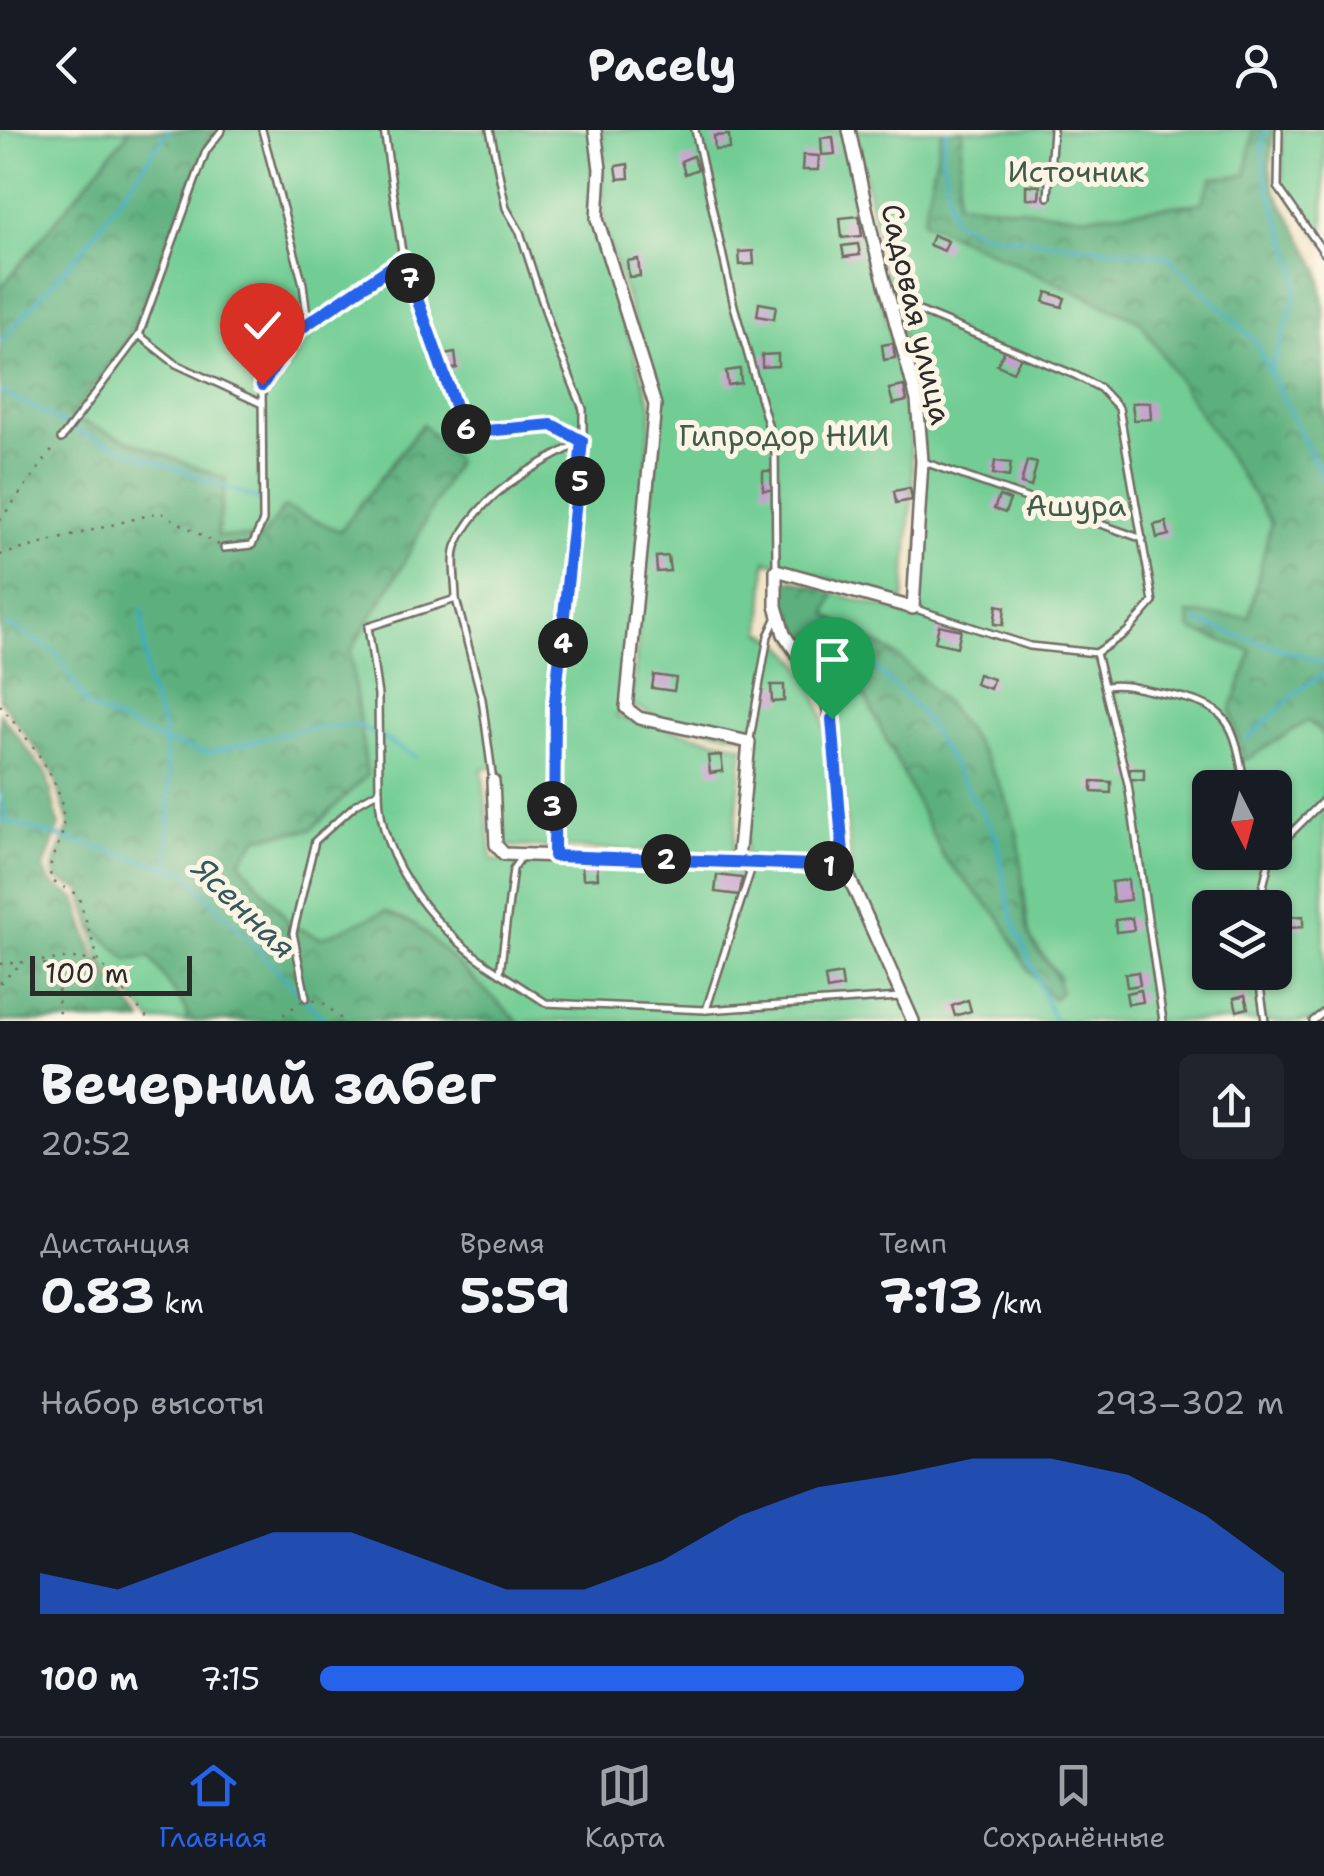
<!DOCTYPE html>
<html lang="ru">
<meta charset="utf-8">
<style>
:root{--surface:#171b24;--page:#20242c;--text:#f1f3f6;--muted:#9ea1a6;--line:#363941;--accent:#2563eb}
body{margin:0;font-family:"Shantell Sans",sans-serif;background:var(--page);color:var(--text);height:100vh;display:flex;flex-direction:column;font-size:38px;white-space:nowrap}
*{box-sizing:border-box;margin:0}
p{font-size:32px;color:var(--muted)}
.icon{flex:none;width:55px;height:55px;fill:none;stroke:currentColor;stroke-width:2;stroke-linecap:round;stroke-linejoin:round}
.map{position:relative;height:891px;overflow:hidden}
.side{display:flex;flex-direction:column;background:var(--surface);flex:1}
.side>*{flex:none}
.needle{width:65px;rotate:174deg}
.controls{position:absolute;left:1192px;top:640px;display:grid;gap:20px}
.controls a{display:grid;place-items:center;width:100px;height:100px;border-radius:15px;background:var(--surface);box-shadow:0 2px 8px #0004;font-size:50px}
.scale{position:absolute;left:30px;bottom:25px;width:162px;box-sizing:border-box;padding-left:10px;border:5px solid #2b2b2b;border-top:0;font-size:28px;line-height:35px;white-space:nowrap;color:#2b2b2b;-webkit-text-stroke:8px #fcf5e5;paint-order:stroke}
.pin{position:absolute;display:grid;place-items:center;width:85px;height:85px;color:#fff;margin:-102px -42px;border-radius:50% 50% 50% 0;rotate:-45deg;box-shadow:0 0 10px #0007}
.pin .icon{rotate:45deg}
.km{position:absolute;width:50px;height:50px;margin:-25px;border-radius:50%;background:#222;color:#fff;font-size:28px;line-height:50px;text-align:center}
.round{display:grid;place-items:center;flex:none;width:105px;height:105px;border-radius:15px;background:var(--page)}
.overview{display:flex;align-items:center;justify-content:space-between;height:170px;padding:0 40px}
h1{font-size:55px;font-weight:700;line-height:75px}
.figures{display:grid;grid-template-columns:repeat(3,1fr);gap:15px;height:170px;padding:10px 40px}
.figures div{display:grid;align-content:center}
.figures b{font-size:50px;font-weight:700}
.figures small{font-size:28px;font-weight:400}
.figures p{font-size:28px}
.chart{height:280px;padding:20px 40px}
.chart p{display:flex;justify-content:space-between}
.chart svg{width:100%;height:180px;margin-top:10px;fill:var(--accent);opacity:.7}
ul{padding:0 40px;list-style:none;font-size:32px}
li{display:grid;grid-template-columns:160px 120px 1fr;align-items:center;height:75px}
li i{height:25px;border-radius:12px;background:var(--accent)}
header{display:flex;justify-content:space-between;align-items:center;height:130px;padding:0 40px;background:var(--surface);font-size:45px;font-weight:700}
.tab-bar{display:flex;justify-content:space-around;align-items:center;height:140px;border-top:2px solid var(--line);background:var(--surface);font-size:28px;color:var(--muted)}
.tab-bar a{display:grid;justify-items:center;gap:5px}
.tab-bar .active{color:var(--accent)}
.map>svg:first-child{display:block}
.green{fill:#72cd94;stroke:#4e7c60;stroke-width:2.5;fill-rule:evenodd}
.forest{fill:url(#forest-crowns);stroke:#446e54;stroke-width:2.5}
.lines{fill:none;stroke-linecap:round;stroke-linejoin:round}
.stream{stroke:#41adc0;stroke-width:4}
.building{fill:#c69ecf}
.lane-casing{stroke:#716c63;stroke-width:10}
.street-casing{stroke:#716c63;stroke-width:16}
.path{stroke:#716c63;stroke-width:2.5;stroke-dasharray:2.5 8;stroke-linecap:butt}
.lane{stroke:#fff;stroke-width:5}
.street{stroke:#fff;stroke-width:11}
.route-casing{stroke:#fff;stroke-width:20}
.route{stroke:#2563eb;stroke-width:12}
.labels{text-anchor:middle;stroke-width:10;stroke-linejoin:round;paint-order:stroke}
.park-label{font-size:30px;fill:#405c4a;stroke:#fcf5e5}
.street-label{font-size:30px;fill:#2b2b2b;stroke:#fcf5e5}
.water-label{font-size:32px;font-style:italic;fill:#33585f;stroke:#fcf5e5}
</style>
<header><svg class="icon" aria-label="back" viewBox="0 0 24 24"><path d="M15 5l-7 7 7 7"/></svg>Pacely<svg class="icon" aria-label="person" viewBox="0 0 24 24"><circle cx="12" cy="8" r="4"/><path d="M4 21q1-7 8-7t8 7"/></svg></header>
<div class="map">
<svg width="1324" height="891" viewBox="0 0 1324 891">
<defs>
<pattern id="forest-crowns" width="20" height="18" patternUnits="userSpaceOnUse" patternTransform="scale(2.5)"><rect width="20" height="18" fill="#5db07e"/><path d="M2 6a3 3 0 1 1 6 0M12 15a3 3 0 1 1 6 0" fill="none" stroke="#4d8f67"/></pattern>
</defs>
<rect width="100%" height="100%" fill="#fcf5e5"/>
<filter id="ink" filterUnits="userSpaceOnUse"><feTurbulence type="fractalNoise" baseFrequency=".01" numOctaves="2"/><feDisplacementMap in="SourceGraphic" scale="20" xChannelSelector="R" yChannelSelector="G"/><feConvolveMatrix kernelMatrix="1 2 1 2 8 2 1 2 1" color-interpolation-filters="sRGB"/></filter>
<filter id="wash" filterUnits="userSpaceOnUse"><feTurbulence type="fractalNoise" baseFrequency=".0048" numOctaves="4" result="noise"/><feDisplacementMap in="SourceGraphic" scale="40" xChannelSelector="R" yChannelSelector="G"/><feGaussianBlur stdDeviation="2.25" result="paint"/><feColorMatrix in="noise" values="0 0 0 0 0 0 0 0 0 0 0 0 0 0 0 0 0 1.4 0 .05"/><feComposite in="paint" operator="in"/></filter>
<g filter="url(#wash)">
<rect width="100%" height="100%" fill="#f4e5ca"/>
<!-- green -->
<g class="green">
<path d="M 0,0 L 130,0 L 0,159 Z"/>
<path d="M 214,0 L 592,0 L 593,98 L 652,276 L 639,424 L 617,587 L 743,616 L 733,724 L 503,716 L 496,637 L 482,638 L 492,730 L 732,735 L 841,743 L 851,737 L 833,567 L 865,566 L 944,728 L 1000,788 L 1029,841 L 1059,847 L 1029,806 L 1017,703 L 827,483 L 834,463 L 915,486 L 924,343 L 920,272 L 883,135 L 855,0 L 942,0 L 923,91 L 1140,190 L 1271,392 L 1249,488 L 1189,484 L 1192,500 L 1252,521 L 1231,580 L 1245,630 L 1308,591 L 1324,606 L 1324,891 L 518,891 L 415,795 L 322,808 L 292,796 L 240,731 L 258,707 L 312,699 L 367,645 L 350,522 L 401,438 L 455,332 L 422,294 L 340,401 L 284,378 L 262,408 L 217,406 L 226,349 L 69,287 L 126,214 ZM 1210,658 L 1275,658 L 1275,722 L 1210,722 ZM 1210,778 L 1275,778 L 1275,842 L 1210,842 Z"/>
<path d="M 603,0 L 841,0 L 908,278 L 913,350 L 904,471 L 766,431 L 762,502 C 837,533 833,663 839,732 L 745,727 L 752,607 L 669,592 L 631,575 L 661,277 L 603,95 Z"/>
<path d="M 963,0 L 1253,0 L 1246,45 L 1201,73 L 1085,86 L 956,72 Z"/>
<path d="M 1283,0 L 1324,0 L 1324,112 L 1282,56 Z"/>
<path d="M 92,796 L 128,830 L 150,827 L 187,880 L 186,891 L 152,891 L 101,831 Z"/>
</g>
<!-- forest -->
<g class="forest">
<path d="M 130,0 L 214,0 L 126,214 L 69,287 L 226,349 L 217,406 L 262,408 L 284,377 L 340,401 L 423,294 L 456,332 L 401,438 L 350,522 L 367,645 L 312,699 L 258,707 L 240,731 L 292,796 L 321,808 L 386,781 L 415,794 L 518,891 L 186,891 L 187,880 L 150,827 L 128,830 L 92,796 L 81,760 L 56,749 L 53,739 L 69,696 L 53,642 L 0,570 L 0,159 Z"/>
<path d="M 942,0 L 963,0 L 957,72 L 1085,86 L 1201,73 L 1212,48 L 1246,45 L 1253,0 L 1274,0 L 1270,36 L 1274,58 L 1320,141 L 1324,181 L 1324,606 L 1308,591 L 1244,631 L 1231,580 L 1252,521 L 1191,500 L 1188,484 L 1249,487 L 1271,392 L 1140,191 L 923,91 Z"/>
<path d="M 794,450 L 834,463 L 827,483 C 848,506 882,511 904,532 C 954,577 1000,636 1017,703 C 1025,735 1020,771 1029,803 C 1035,826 1058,836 1060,862 L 1053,869 L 1029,841 L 1000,788 L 944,728 L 865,566 L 833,567 C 811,535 773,495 784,453 Z"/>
<path d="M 0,583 L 47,645 L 59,696 L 44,738 L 50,752 L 76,768 L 95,828 L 143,891 L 0,891 Z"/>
</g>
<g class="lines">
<!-- stream -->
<g class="stream">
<path d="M 947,0 L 942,25 L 953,89 L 984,104 L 1168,126 L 1254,210 L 1324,351"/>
<path d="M 1265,0 C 1254,49 1287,96 1297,143 C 1301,162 1277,219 1271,240"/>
<path d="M 0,212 L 87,114 L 169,0"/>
<path d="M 0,261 L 84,304 L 260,370"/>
<path d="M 142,479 L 147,554 L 162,593 L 169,654 L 169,736"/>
<path d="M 829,492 L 920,582 L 995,703 L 1011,784 L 1054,891"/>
<path d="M 1197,492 L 1324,533"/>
<path d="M 9,495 L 57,523 L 88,577 L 164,612 L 208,623 L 301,599 L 358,595 L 416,627"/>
<path d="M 1247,610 L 1298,561 L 1324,544"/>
<path d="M 0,664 L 6,689"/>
<path d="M 0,690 L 185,742 L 325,891"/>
</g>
</g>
<g id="blocks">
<!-- building -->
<g class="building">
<path d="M 729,5 L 730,19 L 715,20 L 714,6 Z"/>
<path d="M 833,7 L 835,24 L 822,25 L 821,8 Z"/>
<path d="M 803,25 L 819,26 L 818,40 L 802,40 Z"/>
<path d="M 693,26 L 698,39 L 685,44 L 681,31 Z"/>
<path d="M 628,34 L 629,48 L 618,49 L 616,36 Z"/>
<path d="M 1026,55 L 1040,56 L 1039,69 L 1026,68 Z"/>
<path d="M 859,86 L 862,106 L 842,108 L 840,88 Z"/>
<path d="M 933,105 L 948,111 L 944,121 L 929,115 Z"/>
<path d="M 858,114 L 860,125 L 844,127 L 842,116 Z"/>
<path d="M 753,121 L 754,134 L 740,135 L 739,122 Z"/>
<path d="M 638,129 L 640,146 L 629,147 L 627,131 Z"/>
<path d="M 1047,162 L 1065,168 L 1062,177 L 1044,172 Z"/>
<path d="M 759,173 L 776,176 L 774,189 L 757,186 Z"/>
<path d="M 893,213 L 895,228 L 884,230 L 882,215 Z"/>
<path d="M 1005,219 L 1021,227 L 1013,242 L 997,235 Z"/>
<path d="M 455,223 L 457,238 L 447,240 L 444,225 Z"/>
<path d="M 778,224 L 778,236 L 762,237 L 762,225 Z"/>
<path d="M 740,239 L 741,253 L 728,255 L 726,241 Z"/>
<path d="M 904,256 L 907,271 L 893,274 L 889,259 Z"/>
<path d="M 1150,272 L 1151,289 L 1134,290 L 1132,273 Z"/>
<path d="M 995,331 L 1011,333 L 1009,347 L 993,344 Z"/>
<path d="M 1027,331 L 1037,333 L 1031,357 L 1021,354 Z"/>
<rect x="763" y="341" width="9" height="19"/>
<path d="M 910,358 L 912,370 L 896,373 L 894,361 Z"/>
<path d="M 999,366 L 1010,370 L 1005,383 L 994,379 Z"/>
<path d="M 1166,392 L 1169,405 L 1157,408 L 1154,395 Z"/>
<path d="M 668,426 L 670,441 L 657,442 L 656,427 Z"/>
<path d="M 997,475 L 1005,477 L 1003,495 L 994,494 Z"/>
<path d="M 939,495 L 961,500 L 957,517 L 935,512 Z"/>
<path d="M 978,544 L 993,549 L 990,559 L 975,554 Z"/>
<path d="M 654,545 L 676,548 L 674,561 L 652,558 Z"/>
<path d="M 771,555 L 784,555 L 784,571 L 772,572 Z"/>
<path d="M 721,625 L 723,641 L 710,643 L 708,626 Z"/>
<path d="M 1130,639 L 1144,639 L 1144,650 L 1129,649 Z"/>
<path d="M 1092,651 L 1111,652 L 1111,663 L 1092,662 Z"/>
<path d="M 597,733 L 598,748 L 583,749 L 582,734 Z"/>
<path d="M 717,745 L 742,748 L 740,765 L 715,762 Z"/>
<path d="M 1128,750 L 1130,770 L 1113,772 L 1111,752 Z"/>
<path d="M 1303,786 L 1303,797 L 1289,798 L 1288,787 Z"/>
<path d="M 1132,788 L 1134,800 L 1116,802 L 1115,790 Z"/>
<path d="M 1138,842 L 1140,855 L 1127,857 L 1125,844 Z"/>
<path d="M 841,844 L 843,857 L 827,860 L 825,847 Z"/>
<path d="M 1141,860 L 1143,872 L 1128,874 L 1126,863 Z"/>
<path d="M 1245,865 L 1248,878 L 1237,881 L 1234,868 Z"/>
<path d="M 968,870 L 971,881 L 955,886 L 952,876 Z"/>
</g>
</g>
</g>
<g filter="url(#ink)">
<use href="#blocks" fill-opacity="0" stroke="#716c63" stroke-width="2.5"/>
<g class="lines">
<defs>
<g id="lane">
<path d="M 262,0 L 303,154 L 308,194"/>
<path d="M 384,0 L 403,129 L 463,298 L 475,302 L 552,295 L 583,311 L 555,573 L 554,723"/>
<path d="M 695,0 L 734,176 L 775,319 L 776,437"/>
<path d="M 1279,0 L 1278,57 L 1324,123"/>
<path d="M 1048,67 L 1053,0"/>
<path d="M 891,177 L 907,176 L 1075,245 L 1100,258 L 1119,278 L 1153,472 L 1127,502 L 1096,523 L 1030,516 L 916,479"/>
<path d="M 139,205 L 176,234 L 262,274"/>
<path d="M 61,309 L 139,205 L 206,21 L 222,0"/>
<path d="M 924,332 L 1143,409"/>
<path d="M 224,418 L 252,415 L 263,391 L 262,255 L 300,199 L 403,129"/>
<path d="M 456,469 L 482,569 L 493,651"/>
<path d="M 1096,523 L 1128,654 L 1163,891"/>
<path d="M 1107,556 C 1124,553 1144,560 1161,563 C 1230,576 1234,589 1245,658"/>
<path d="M 750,609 L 768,506 L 776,489"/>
<path d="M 379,661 C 379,735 440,805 500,843"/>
<path d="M 1275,719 L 1324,670"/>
<path d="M 521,727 L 513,739 L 500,843 L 546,873 L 706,880 L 900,867"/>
<path d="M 1258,778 L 1271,723"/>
<path d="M 1258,842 L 1265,891"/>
<path d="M 306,868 L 293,803 L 315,711 L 356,674 L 379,661 L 378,565 L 368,497 L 456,469 C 456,453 451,427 457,414 C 480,363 536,335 583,311 L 583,279 L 553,205 L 520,102 L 506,78 L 490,0"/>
<path d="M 706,880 L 750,743 L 741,733"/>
<path d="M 1313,891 L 1324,882"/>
</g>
<g id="street">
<path d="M 595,0 L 600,39 L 597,89 L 655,275 L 626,578 L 639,588 L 749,612 L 738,730"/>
<path d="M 849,0 L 874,114 L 917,270 L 922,331 L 913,478 L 776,440 L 776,476 L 784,504 L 826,566 L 831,589 L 844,736 L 913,891"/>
<path d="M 493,651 L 496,715 L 504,724 L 844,736"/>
</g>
</defs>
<!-- lane casing -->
<use href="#lane" class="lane-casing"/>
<!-- street casing -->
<use href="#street" class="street-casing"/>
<!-- path -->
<g class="path">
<path d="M 0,390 L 56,315"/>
<path d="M 0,425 L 160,382 L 219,415"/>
<path d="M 0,575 C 26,608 68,652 63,699 C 60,718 45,731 52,751 L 78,765 L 99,832 L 150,891"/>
<path d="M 44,833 L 48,846 L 58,856 L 59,891"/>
<path d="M 0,834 L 76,828 L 97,832"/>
<path d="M 0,853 L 22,833"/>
<path d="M 313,870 L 325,874 L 343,891"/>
<path d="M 275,891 L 302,871"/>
</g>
<!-- lane -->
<use href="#lane" class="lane"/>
<!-- street -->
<use href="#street" class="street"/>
</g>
</g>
<g class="lines" filter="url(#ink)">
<defs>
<path id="route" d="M 262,255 L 300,199 L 403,129 L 463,298 L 475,302 L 552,295 L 582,311 L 555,572 L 554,726 L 844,736 L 832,589"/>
</defs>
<!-- route casing -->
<use href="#route" class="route-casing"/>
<!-- route -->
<use href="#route" class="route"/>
</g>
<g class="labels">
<!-- park labels -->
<g class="park-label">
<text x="1076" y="52">Источник</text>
<text x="784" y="316">Гипродор НИИ</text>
<text x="1076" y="386">Ашура</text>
</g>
<!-- street labels -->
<g class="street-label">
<text transform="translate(916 184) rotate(77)" y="10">Садовая улица</text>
</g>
<!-- water labels -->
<g class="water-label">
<text transform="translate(244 778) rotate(44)" y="11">Ясенная</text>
</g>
</g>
</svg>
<div class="controls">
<a><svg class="needle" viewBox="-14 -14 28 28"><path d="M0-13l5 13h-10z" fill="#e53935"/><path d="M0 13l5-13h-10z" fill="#9ea1a6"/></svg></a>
<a><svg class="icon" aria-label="layers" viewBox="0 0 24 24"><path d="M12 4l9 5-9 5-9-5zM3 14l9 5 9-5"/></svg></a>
</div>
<div class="scale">100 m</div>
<div class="pin" style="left:832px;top:589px;background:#1e9e55"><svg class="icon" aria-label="arrive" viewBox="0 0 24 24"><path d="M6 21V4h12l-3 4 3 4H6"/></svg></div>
<div class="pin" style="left:262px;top:255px;background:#d93025"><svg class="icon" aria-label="check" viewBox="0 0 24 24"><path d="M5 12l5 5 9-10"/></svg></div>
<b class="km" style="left:829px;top:736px">1</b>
<b class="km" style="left:666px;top:729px">2</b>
<b class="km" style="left:552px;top:676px">3</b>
<b class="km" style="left:563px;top:513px">4</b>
<b class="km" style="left:580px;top:351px">5</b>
<b class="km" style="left:466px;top:299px">6</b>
<b class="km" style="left:410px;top:148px">7</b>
</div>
<section class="side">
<div class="overview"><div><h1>Вечерний забег</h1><p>20:52</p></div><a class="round"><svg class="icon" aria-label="share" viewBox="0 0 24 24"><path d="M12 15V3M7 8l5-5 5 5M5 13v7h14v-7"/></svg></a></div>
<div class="figures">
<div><p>Дистанция</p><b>0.83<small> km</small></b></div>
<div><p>Время</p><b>5:59</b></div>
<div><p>Темп</p><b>7:13<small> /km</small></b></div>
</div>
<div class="chart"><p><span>Набор высоты</span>293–302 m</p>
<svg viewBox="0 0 160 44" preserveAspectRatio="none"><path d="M0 44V34L10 38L20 31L30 24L40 24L50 31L60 38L70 38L80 31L90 20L100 13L110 10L120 6L130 6L140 10L150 20L160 34V44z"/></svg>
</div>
<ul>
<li><b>100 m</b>7:15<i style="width:73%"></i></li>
</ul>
</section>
<nav class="tab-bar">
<a class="active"><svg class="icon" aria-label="home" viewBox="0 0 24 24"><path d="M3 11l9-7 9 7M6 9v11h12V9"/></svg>Главная</a>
<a><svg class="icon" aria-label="map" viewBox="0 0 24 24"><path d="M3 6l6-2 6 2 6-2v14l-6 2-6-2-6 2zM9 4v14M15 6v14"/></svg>Карта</a>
<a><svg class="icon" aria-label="saved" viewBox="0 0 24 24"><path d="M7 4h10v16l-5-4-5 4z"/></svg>Сохранённые</a>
</nav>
